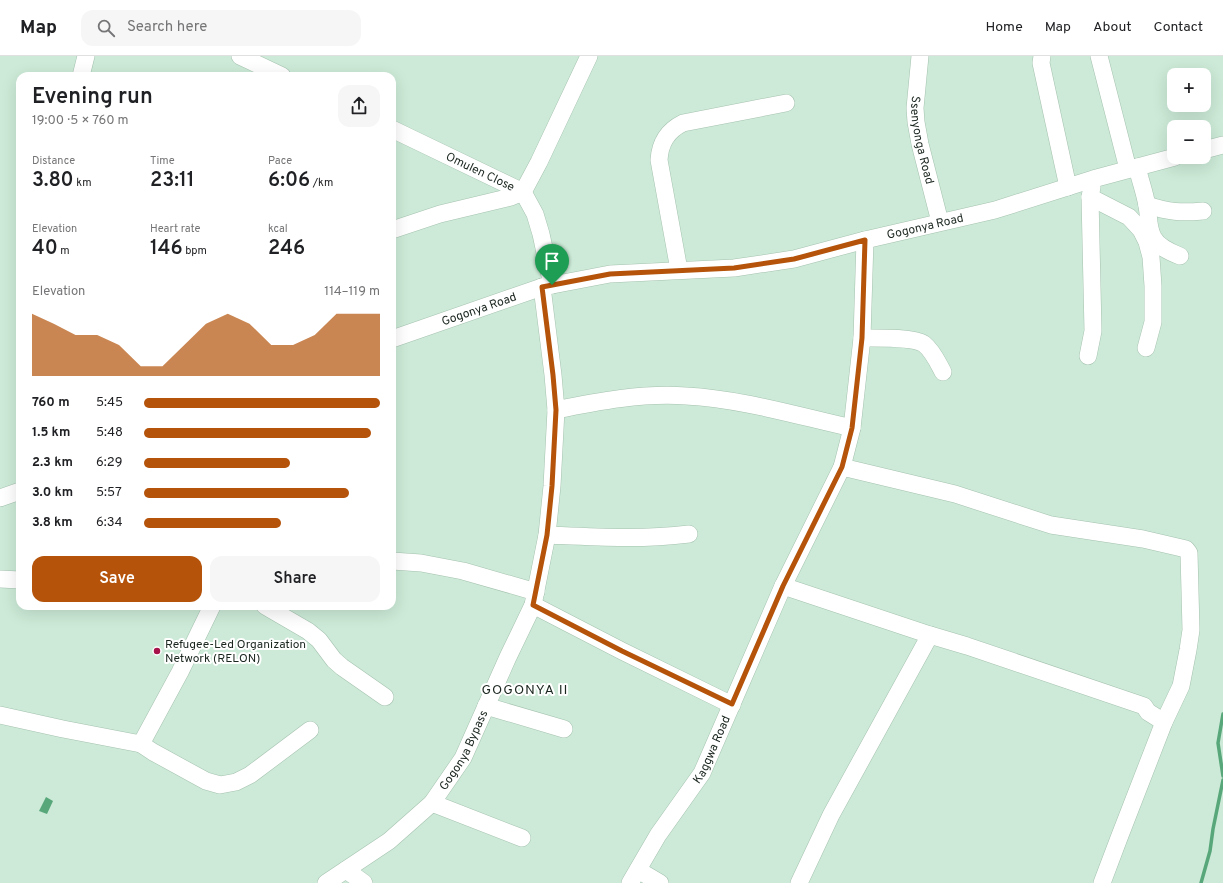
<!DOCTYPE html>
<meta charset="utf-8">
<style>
:root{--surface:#fff;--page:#f6f6f6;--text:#202124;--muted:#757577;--line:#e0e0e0;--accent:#b45309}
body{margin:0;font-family:Overpass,sans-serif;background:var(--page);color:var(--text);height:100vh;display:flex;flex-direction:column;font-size:15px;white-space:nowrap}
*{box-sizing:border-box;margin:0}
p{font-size:13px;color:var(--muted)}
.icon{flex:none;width:22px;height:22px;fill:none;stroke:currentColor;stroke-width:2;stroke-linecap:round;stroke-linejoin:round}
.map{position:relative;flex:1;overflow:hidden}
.drawer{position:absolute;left:16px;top:16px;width:380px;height:538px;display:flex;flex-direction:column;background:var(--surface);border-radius:12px;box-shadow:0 4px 16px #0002}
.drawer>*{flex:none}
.fabs{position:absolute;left:1167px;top:12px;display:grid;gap:8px}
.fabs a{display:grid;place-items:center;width:44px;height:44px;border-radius:8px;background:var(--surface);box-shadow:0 4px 16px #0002;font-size:20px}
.pin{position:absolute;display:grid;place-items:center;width:34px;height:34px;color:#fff;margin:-41px -17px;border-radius:50% 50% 50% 0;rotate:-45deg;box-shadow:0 0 4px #0007}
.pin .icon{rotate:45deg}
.round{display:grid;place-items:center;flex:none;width:42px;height:42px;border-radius:12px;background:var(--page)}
.head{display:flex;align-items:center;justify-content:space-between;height:68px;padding:0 16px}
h1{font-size:22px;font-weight:600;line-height:30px}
.figures{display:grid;grid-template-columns:repeat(3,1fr);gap:6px;height:68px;padding:4px 16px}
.figures div{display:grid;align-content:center}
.figures b{font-size:20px;font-weight:600}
.figures small{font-size:11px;font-weight:400}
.figures p{font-size:11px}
.chart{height:112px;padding:8px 16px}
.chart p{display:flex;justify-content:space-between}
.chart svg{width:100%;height:72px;margin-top:4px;fill:var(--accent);opacity:.7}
.primary-button{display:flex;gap:8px;margin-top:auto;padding:8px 16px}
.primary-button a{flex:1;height:46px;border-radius:12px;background:var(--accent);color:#fff;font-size:16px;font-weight:600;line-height:46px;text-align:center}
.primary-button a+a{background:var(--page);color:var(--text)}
ul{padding:0 16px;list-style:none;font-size:13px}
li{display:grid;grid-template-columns:64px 48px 1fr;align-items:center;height:30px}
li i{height:10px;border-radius:5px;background:var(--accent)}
header{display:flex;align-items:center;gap:24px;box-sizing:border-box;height:56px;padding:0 20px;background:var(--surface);border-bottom:1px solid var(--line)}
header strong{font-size:19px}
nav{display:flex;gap:22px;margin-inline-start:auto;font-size:14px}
.search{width:280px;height:36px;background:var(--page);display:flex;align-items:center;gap:10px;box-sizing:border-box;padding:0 14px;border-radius:12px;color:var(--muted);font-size:15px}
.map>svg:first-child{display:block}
.water{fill:#58a77a}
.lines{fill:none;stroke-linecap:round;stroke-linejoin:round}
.stream{stroke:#58a77a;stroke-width:3.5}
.minor-casing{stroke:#a5c2af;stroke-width:18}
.minor{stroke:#fff;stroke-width:17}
.route-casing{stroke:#fff;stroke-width:8}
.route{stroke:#b45309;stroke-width:5}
.poi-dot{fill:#a7124a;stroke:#fff;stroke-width:1.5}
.labels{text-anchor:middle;stroke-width:4;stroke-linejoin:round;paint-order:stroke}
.street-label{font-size:12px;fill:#1b261f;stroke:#fff}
.poi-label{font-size:12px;fill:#1b261f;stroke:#fff;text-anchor:start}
.quarter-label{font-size:14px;letter-spacing:1px;fill:#1b261f;stroke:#fff}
</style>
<header>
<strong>Map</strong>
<div class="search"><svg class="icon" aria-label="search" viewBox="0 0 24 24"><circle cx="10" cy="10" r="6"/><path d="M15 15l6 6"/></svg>Search here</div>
<nav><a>Home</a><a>Map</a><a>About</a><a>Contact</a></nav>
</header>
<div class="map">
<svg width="1223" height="827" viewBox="0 0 1223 827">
<rect width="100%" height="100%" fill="#ccead7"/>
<!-- water -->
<path class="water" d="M 46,741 L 53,745 L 47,758 L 39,755 Z"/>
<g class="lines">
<!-- stream -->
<g class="stream">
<path d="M 1223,658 L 1218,687 L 1223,720"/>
<path d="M 1201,827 L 1210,795 L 1213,773 L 1223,724"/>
</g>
<defs>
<g id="minor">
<path d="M 240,0 L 282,20"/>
<path id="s1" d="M 920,0 L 915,52 L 916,66 L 920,88 L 940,166"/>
<path d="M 1042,0 L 1041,7 L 1068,131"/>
<path d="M 1099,0 L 1128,113"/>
<path d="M 81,20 L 86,0"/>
<path id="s2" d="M 392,73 L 523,136 L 535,158 L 541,178 L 552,229"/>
<path d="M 1204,94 L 1223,89"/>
<path d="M 1137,111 C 1140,124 1145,137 1147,150 C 1149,160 1148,172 1153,181 C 1158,191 1170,196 1180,200"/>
<path d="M 1090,141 L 1129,161 L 1141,174 L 1147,186 L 1151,201 L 1153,230 L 1153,266 L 1146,292"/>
<path d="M 1147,149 C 1169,156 1180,157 1203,155"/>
<path d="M 392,174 L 440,158 L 511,141 L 523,136 L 539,106 L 589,0"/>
<path d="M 679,214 L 659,104 C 660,87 667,75 683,67 L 786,47"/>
<path d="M 862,282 C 876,282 914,281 924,288 C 933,295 938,307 943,316"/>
<path id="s3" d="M 392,283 L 542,231 L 610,218 L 734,212 L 794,203 L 865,184 L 995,154 L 1093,123 L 1175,101"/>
<path d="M 1088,300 L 1093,275 L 1090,141 L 1092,131"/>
<path d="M 556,354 C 599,345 643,337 686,340 C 742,343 798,360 852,372"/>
<path d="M 842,411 L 955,438 L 1051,469 L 1143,483 L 1186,493 L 1189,497 L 1191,574 L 1188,594 L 1181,630 L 1164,666 L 1119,782 L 1102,827"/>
<path d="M 0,442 L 20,435"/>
<path d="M 547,479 C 594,481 642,484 689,478"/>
<path d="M 392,505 L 421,507 L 463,515 L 536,536"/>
<path d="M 0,523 L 20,524"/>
<path d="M 783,530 L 930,579 L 967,590 L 1144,650 L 1148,656 L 1164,666"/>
<path d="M 533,549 L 622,595 L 732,649"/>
<path d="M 265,550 L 308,575 L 319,584 L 334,604 L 342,611 L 385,641"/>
<path d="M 486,650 L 564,673"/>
<path d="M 0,659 L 63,673 L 141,688 L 153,696 L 206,725 L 220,729 L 236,726 L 250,719 L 310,674"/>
<path d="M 141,688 L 180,616 L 212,550"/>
<path d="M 432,747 L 522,782"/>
<path d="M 346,814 L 364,827"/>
<path d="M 638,814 L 660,827"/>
<path id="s4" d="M 326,827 L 389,785 L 432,747 L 463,702 L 508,601 L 533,549 L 547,479 L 552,430 L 556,354 L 553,319 L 542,231"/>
<path id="s5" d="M 630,827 L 658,779 L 702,717 L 783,530 L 842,411 L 852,372 L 862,282 L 865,184"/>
<path d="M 799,827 L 831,759 L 930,579"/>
</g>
</defs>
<!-- minor casing -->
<use href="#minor" class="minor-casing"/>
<!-- minor -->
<use href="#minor" class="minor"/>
</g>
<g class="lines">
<defs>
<path id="route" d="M 865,184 L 862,282 L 852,372 L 842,411 L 783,530 L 732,648 L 622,595 L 533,549 L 547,479 L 552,430 L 556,354 L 553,319 L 542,231 L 610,218 L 734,212 L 794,203 Z"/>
</defs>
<!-- route casing -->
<use href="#route" class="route-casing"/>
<!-- route -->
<use href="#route" class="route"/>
</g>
<!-- markers -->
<circle class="poi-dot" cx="157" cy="595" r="4"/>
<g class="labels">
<!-- street labels -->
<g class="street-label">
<text dy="4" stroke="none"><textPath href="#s1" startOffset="85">Ssenyonga Road</textPath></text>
<text dy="4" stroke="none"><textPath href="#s2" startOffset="98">Omulen Close</textPath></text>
<text dy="4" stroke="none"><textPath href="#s3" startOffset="548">Gogonya Road</textPath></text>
<text dy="4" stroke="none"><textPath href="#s3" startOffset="92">Gogonya Road</textPath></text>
<text dy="4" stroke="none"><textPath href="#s5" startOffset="157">Kaggwa Road</textPath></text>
<text dy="4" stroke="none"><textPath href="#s4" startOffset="195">Gogonya Bypass</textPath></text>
</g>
<!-- poi labels -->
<g class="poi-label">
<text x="165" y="592">Refugee-Led Organization<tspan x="165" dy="14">Network (RELON)</tspan></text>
</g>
<!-- quarter labels -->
<g class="quarter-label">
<text x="525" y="638">GOGONYA II</text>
</g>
</g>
</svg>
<div class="fabs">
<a>+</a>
<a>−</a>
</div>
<div class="pin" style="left:552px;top:229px;background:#1e9e55"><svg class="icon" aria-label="arrive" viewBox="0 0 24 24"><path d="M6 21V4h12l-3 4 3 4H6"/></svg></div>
<section class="drawer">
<div class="head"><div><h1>Evening run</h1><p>19:00 · 5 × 760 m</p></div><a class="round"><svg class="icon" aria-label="share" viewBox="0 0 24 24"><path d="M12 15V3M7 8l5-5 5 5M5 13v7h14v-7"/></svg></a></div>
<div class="figures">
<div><p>Distance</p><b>3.80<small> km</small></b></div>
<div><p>Time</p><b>23:11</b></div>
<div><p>Pace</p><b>6:06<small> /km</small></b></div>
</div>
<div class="figures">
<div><p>Elevation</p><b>40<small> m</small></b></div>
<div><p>Heart rate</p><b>146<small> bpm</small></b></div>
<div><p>kcal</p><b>246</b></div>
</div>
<div class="chart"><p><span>Elevation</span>114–119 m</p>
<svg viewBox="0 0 160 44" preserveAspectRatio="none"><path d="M0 44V6L10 12L20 19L30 19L40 25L50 38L60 38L70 25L80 12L90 6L100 12L110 25L120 25L130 19L140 6L150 6L160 6V44z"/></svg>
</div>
<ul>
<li><b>760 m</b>5:45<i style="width:100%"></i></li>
<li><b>1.5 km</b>5:48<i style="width:96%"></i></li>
<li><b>2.3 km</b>6:29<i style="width:62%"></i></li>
<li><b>3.0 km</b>5:57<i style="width:87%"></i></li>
<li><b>3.8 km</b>6:34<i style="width:58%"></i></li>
</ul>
<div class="primary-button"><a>Save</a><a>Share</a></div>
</section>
</div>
